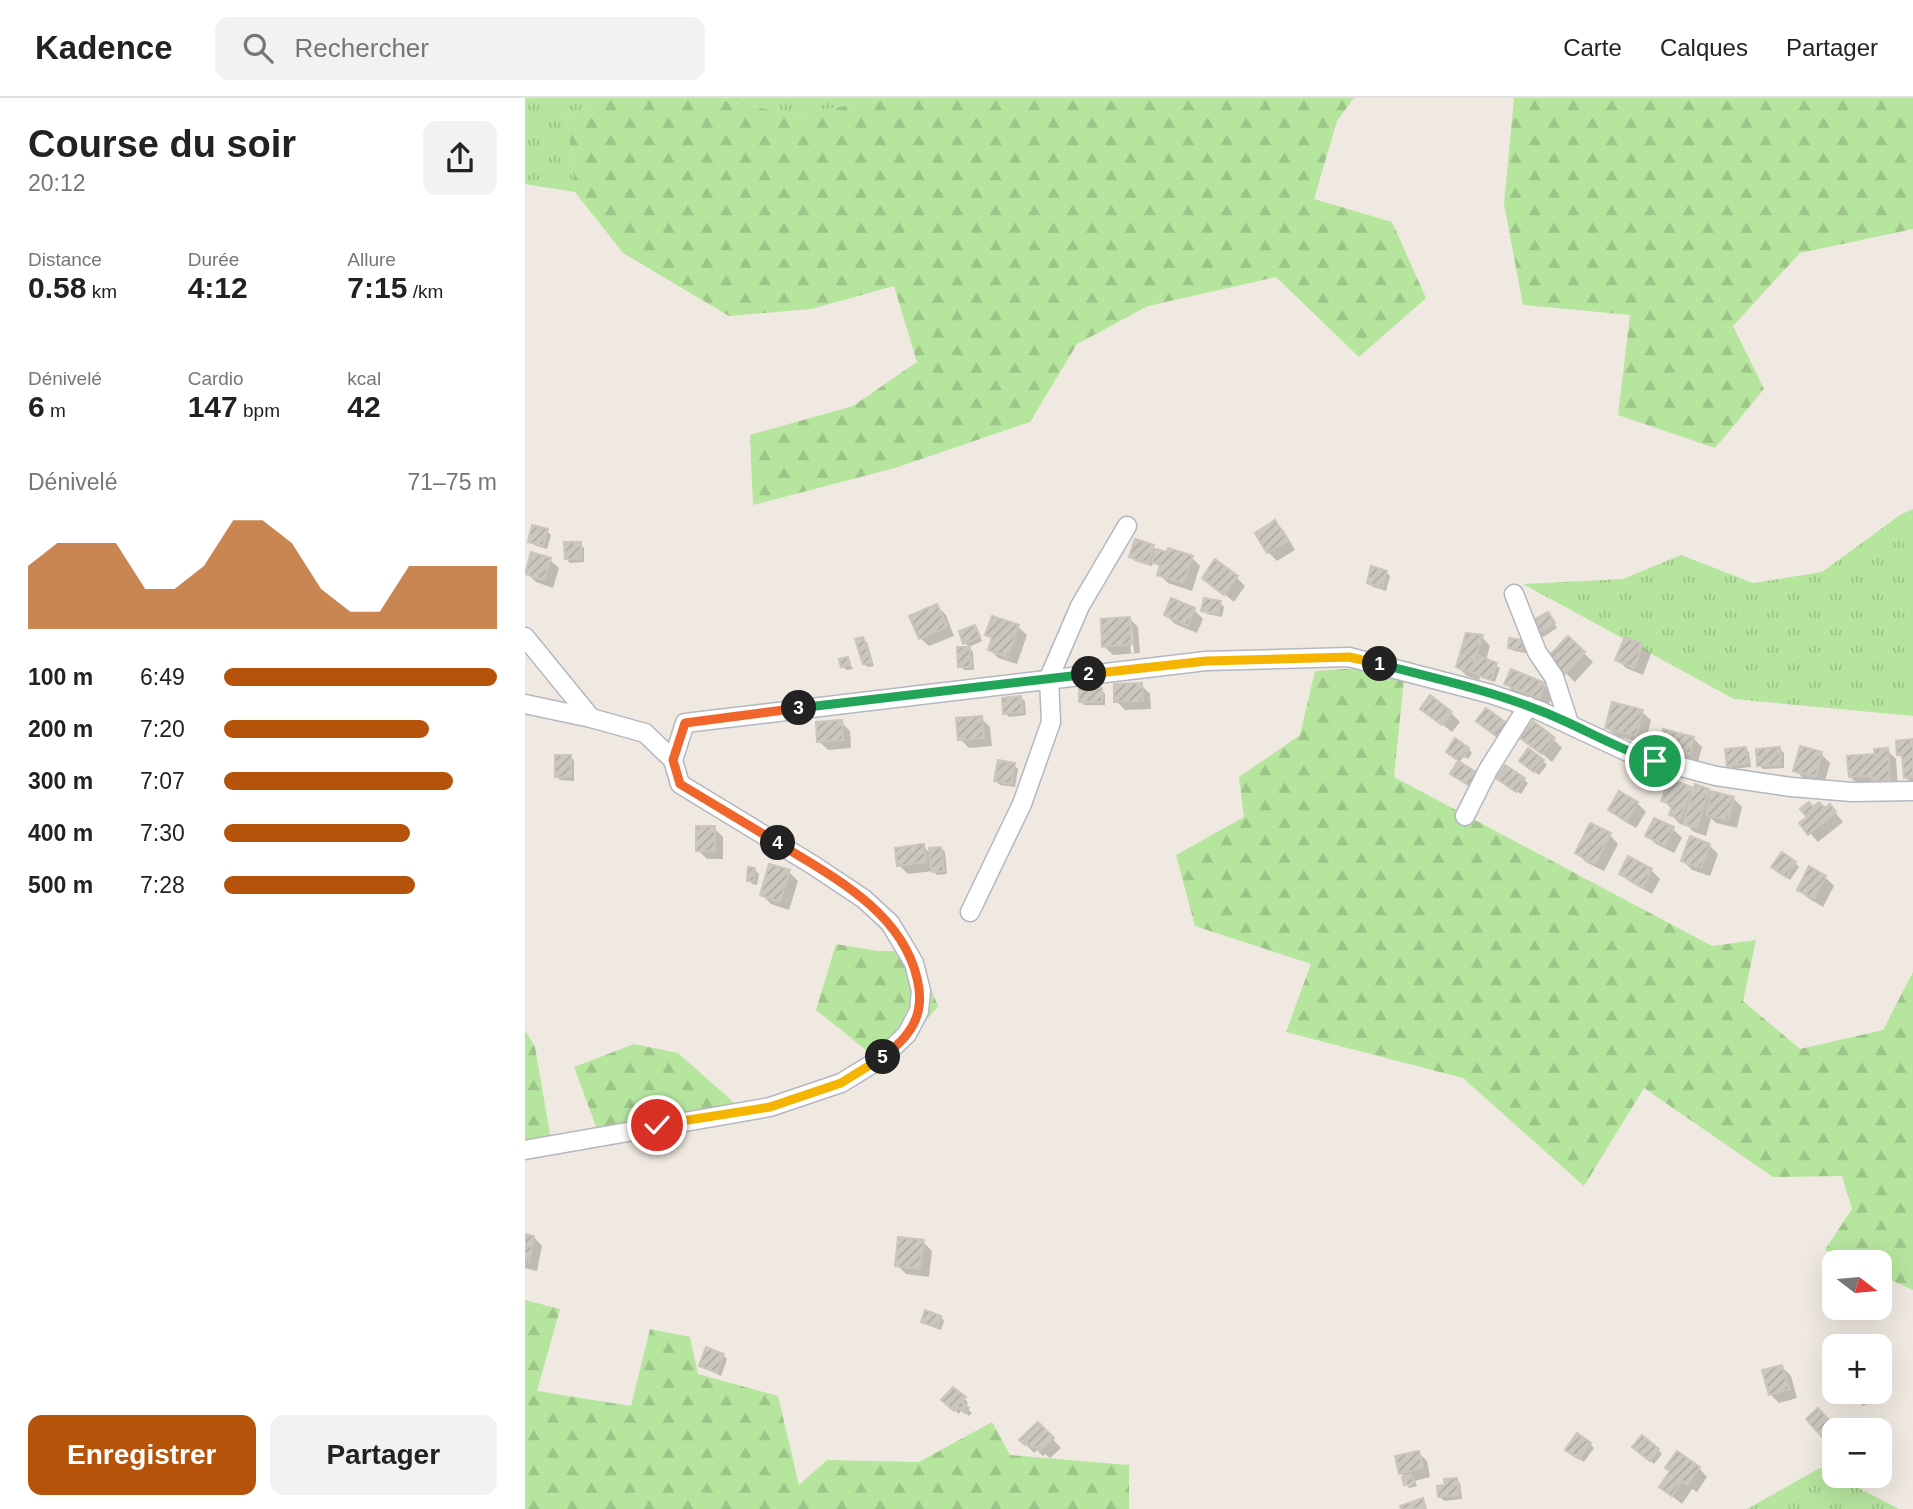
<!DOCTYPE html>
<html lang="fr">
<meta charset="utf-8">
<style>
:root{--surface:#fff;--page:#f2f2f2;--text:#222;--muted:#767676;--line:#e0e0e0;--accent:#b45309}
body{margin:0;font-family:Arial,sans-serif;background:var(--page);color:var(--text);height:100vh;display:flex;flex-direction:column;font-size:26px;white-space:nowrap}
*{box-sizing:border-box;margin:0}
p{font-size:23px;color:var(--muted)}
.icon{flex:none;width:38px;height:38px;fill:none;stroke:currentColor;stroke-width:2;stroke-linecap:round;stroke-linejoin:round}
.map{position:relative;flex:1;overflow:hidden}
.drawer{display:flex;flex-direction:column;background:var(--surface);width:525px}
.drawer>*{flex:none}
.needle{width:46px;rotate:106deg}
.tools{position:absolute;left:1297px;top:1152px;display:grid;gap:14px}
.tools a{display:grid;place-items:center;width:70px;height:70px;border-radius:14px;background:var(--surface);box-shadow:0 7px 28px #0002;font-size:35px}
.pin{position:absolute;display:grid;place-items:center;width:60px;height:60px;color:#fff;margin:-30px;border:4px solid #fff;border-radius:50%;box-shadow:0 2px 7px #0007}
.km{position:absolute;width:35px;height:35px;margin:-18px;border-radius:50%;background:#222;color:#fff;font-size:19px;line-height:35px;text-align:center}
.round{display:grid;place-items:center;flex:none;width:74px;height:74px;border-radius:14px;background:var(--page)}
.headline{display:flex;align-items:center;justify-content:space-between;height:119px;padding:0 28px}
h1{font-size:38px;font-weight:600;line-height:52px}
.figures{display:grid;grid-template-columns:repeat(3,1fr);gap:10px;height:119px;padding:7px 28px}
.figures div{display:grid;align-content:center}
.figures b{font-size:30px;font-weight:600}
.figures small{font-size:19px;font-weight:400}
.figures p{font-size:19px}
.chart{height:196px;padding:14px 28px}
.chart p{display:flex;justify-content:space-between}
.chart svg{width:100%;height:126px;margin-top:7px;fill:var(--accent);opacity:.7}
.cta{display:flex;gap:14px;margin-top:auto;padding:14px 28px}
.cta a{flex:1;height:80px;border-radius:14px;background:var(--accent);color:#fff;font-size:28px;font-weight:600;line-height:80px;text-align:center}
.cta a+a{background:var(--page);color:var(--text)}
ul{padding:0 28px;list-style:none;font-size:23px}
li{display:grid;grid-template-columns:112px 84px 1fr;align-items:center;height:52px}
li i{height:18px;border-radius:9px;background:var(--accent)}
header{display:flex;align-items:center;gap:42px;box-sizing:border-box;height:98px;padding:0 35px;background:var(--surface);border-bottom:2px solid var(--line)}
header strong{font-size:33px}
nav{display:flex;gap:38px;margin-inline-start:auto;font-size:24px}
.search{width:490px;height:63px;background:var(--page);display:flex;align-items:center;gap:18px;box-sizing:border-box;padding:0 24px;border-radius:14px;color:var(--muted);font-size:26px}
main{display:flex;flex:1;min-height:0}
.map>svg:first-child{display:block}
.grass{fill:url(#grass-tufts)}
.forest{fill:url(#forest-firs)}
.shadow{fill:#0003;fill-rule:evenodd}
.building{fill:url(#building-hatch);stroke:#cbc5ba;stroke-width:2}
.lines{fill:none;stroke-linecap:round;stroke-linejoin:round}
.minor-casing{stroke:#b4b7c1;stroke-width:21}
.minor{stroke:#fff;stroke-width:18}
.split-1-casing{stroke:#fff;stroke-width:14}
.split-2-casing{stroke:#fff;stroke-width:14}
.split-3-casing{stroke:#fff;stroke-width:14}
.split-4-casing{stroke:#fff;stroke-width:14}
.split-5-casing{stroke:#fff;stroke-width:14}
.split-6-casing{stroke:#fff;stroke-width:14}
.split-1{stroke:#22a559;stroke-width:9}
.split-2{stroke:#f5b400;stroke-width:9}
.split-3{stroke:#22a559;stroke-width:9}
.split-4{stroke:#f0652b;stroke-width:9}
.split-5{stroke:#f0652b;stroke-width:9}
.split-6{stroke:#f5b400;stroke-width:9}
</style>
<header>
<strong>Kadence</strong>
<div class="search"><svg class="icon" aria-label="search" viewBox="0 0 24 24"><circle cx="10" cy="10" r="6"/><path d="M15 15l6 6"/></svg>Rechercher</div>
<nav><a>Carte</a><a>Calques</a><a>Partager</a></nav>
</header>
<main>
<section class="drawer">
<div class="headline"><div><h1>Course du soir</h1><p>20:12</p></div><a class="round"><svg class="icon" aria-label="share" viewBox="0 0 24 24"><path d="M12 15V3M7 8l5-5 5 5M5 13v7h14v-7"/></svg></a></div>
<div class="figures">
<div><p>Distance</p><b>0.58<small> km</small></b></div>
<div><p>Durée</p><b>4:12</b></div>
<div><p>Allure</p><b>7:15<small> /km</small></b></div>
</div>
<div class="figures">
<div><p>Dénivelé</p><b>6<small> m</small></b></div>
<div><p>Cardio</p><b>147<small> bpm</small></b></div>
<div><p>kcal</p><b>42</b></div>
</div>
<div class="chart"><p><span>Dénivelé</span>71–75 m</p>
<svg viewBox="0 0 160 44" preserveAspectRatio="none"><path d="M0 44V22L10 14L20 14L30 14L40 30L50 30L60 22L70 6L80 6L90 14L100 30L110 38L120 38L130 22L140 22L150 22L160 22V44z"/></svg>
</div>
<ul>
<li><b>100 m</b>6:49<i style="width:100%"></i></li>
<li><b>200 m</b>7:20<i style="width:75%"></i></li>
<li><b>300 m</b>7:07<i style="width:84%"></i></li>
<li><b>400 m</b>7:30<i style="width:68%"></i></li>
<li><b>500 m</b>7:28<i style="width:70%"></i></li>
</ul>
<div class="cta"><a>Enregistrer</a><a>Partager</a></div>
</section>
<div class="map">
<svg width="1388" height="1411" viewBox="0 0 1388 1411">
<defs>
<pattern id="grass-tufts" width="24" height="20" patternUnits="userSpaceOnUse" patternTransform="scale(1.75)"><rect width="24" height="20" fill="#b6e59e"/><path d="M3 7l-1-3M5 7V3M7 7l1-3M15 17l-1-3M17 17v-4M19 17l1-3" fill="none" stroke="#9dc588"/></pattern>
<pattern id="forest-firs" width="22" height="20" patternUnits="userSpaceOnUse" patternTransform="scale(1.75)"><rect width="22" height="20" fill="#b6e59e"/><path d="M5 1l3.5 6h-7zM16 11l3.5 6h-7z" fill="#9dc588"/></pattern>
<pattern id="building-hatch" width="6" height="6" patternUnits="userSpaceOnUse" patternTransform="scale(1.75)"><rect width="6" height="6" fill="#cbc7bf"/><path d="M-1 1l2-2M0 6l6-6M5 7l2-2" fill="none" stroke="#afaba4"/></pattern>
</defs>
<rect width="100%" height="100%" fill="#efe9e1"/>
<!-- grass -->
<g class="grass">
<path d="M 0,0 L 85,0 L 42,17 L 50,94 L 0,86 Z"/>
<path d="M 187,0 L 363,0 L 270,17 Z"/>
<path d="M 1388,411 L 1388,618 L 1209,601 L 998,486 L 1098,481 L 1156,457 L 1228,485 L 1297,474 L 1375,417 Z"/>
<path d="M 1295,1370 L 1374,1411 L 1222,1411 Z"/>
</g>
<!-- forest -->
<g class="forest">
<path d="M 85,0 L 187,0 L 270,17 L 363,0 L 829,0 L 812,23 L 789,101 L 867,124 L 901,200 L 834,259 L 751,179 L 623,208 L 552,246 L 505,324 L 370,370 L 228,407 L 225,337 L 328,308 L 392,264 L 369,188 L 286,211 L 204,218 L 98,155 L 50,94 L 42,17 Z"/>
<path d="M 989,0 L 1388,0 L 1388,131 L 1275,155 L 1208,228 L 1239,291 L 1190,350 L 1093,317 L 1105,217 L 998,207 L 979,106 Z"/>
<path d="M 835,570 L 880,571 L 869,679 L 1187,848 L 1231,842 L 1218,903 L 1275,951 L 1358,932 L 1388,874 L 1388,1192 L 1355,1177 L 1354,1164 L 1326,1164 L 1300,1152 L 1327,1111 L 1317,1078 L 1248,1079 L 1119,990 L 1059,1088 L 938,980 L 761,934 L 786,866 L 670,828 L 651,757 L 719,719 L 714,679 L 775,637 L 790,573 Z"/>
<path d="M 311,846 L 353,853 L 390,853 L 413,908 L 372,958 L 351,972 L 341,952 L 291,912 Z"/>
<path d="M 0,932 L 10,949 L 27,1048 L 0,1052 Z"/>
<path d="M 109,946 L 153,955 L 224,1018 L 75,1039 L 49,969 Z"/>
<path d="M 0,1202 L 35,1211 L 12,1293 L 106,1308 L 125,1231 L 165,1239 L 173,1276 L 253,1298 L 274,1387 L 302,1362 L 394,1364 L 467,1324 L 485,1357 L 604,1367 L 604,1411 L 0,1411 Z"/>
</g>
<!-- shadow -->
<g class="shadow">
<path d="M 750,425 L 759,433 L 770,452 L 752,463 L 743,454 Z"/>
<path d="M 22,433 L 26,437 L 22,451 L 9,447 L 5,444 Z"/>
<path d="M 55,446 L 59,450 L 59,464 L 45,465 L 41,461 Z"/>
<path d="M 628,449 L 632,453 L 667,460 L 675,468 L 667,493 L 643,485 L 634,476 L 636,471 L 629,463 L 627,468 L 610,463 L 606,459 Z"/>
<path d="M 25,462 L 34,470 L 28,490 L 11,484 L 2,475 Z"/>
<path d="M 861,474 L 865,478 L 861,493 L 848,489 L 844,485 Z"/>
<path d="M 679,479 L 712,480 L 720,488 L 709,504 Z"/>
<path d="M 695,505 L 699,509 L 697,519 L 682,516 L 678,512 Z"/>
<path d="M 412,508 L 421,517 L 429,538 L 404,548 L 395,540 Z"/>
<path d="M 669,512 L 678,521 L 672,535 L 650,526 L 641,517 Z"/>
<path d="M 604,520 L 613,529 L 615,555 L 588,557 L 579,548 ZM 604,528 L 607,528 L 609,555 L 606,555 Z"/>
<path d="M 1026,520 L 1032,530 L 1018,539 L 1014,535 Z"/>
<path d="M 449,529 L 457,543 L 444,549 L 440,545 Z"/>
<path d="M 493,529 L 502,537 L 492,566 L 473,560 L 465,551 L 468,542 L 462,536 Z"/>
<path d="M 957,539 L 965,548 L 961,562 L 975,570 L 970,584 L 955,579 L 954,582 L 942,578 L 933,569 Z"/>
<path d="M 1043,540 L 1068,564 L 1050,584 L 1025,560 Z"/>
<path d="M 338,541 L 342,544 L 349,568 L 343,569 L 339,566 Z"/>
<path d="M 1101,541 L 1117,548 L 1126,556 L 1118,577 L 1101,570 L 1092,561 Z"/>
<path d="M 998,544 L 1002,548 L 1001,555 L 989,553 L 985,550 Z"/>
<path d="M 445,550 L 448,554 L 449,572 L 439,572 L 435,568 Z"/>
<path d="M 323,561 L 328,571 L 322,572 L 318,569 Z"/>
<path d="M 981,586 L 1019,587 L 1028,596 L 1023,608 L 990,595 Z"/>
<path d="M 616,587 L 625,596 L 626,611 L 600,612 L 591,603 Z"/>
<path d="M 576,592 L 580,596 L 580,607 L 559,607 L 555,603 Z"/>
<path d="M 496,600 L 500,603 L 501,617 L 484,619 L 480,615 Z"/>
<path d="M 897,610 L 926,615 L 935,624 L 927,634 Z"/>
<path d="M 1117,614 L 1126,622 L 1120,646 L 1091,638 L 1082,630 Z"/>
<path d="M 456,620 L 465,629 L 467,648 L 444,650 L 435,641 Z"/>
<path d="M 316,624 L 325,633 L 326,650 L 303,652 L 294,643 Z"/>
<path d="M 997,639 L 1028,641 L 1037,650 L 1027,664 Z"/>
<path d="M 1168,640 L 1177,649 L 1173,664 L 1145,656 L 1136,648 Z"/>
<path d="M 1388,643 L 1388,687 L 1381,680 L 1380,662 L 1374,657 L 1373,645 Z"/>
<path d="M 1220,650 L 1224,654 L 1226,669 L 1208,671 L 1204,667 Z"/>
<path d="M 943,651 L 947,655 L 943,661 L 939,658 L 927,675 L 935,663 L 927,658 Z"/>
<path d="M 1255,651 L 1259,655 L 1259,670 L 1238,671 L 1234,667 Z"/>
<path d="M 1362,652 L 1371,661 L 1373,691 L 1334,687 L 1325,679 L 1352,657 Z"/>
<path d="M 1296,656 L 1305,665 L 1299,687 L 1279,681 L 1270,672 Z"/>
<path d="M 46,659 L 49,663 L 49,683 L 35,682 L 31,678 Z"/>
<path d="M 1018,663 L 1022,667 L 1014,677 L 1000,666 Z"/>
<path d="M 489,667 L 493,671 L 490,689 L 475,687 L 471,683 Z"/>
<path d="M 999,682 L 1003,685 L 996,696 L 977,684 Z"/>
<path d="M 1166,691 L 1170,694 L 1183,692 L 1208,700 L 1217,709 L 1212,730 L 1191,725 L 1186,720 L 1181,738 L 1169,734 L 1164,729 L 1155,726 L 1146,717 L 1148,712 L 1138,702 Z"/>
<path d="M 1112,705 L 1121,714 L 1111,730 L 1094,720 L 1085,712 Z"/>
<path d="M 1305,708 L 1318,724 L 1293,744 L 1277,726 L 1284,719 L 1289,711 L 1300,712 Z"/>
<path d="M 1130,722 L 1148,731 L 1157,740 L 1149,755 L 1131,746 L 1122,737 Z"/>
<path d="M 189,730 L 198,739 L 198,761 L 182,761 L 173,752 Z"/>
<path d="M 1085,737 L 1093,746 L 1079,773 L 1061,764 L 1052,755 Z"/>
<path d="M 1184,747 L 1193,756 L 1185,778 L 1167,772 L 1158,763 Z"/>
<path d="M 398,748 L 407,757 L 416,750 L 420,754 L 422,776 L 412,777 L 408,773 L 383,776 L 374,767 Z"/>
<path d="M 1270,765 L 1274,769 L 1265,782 L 1252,773 Z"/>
<path d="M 246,768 L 264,774 L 273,783 L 264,812 L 246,806 L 237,797 Z"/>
<path d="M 1285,771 L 1300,779 L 1309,788 L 1298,809 L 1283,800 L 1274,792 Z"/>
<path d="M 230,772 L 234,776 L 232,787 L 227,786 L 224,782 Z"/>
<path d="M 1126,772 L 1135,781 L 1127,796 L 1105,784 L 1096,776 Z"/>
<path d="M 0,1137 L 9,1139 L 17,1148 L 12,1173 L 0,1170 Z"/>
<path d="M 398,1144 L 407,1153 L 404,1179 L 381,1176 L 372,1167 Z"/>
<path d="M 416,1219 L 419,1223 L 416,1232 L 402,1227 L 398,1223 Z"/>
<path d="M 198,1257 L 202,1261 L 196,1278 L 176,1268 Z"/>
<path d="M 1257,1269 L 1266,1278 L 1272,1300 L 1254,1305 L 1245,1296 Z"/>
<path d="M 1354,1282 L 1363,1296 L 1338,1308 L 1327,1293 L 1354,1293 Z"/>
<path d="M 440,1301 L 443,1305 L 440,1309 L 447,1315 L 444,1318 L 437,1312 L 434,1316 L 423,1306 Z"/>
<path d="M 1293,1313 L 1310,1332 L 1309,1337 L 1303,1343 L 1283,1321 Z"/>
<path d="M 513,1326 L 536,1350 L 525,1360 L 520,1356 L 518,1358 L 512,1352 L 509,1355 L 497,1342 Z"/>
<path d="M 1065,1346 L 1069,1350 L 1059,1364 L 1047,1355 Z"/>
<path d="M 1133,1352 L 1137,1356 L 1129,1366 L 1113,1353 Z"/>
<path d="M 893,1354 L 902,1363 L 905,1379 L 890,1383 L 892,1388 L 884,1390 L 882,1388 L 887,1387 L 876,1375 Z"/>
<path d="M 1174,1370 L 1182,1379 L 1172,1394 L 1167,1391 L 1157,1406 L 1136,1389 Z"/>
<path d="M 931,1382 L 935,1385 L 937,1401 L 919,1403 L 915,1399 Z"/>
</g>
<!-- building -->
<g class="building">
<path d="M 750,422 L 763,443 L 742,455 L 730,435 Z"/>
<path d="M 7,427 L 23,431 L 18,448 L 3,444 Z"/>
<path d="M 610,441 L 629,447 L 623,466 L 604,459 Z"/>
<path d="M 39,444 L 56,444 L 56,461 L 40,461 Z"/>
<path d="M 643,450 L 668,458 L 658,485 L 632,477 L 635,467 L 627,464 L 631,451 L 642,454 Z"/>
<path d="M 6,454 L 26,460 L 19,482 L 0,476 Z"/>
<path d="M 690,461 L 713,478 L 699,497 L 677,480 Z"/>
<path d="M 846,468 L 862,473 L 857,490 L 842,485 Z"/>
<path d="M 646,500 L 670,510 L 663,528 L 639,517 Z"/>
<path d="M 679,500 L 696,503 L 693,516 L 676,513 Z"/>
<path d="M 412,506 L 422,529 L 394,541 L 384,518 Z"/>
<path d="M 1023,514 L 1030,525 L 1012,536 L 1005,524 Z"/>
<path d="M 467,518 L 494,527 L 483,559 L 463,552 L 467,539 L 460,537 Z"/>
<path d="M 605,519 L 607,546 L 577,549 L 576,521 Z"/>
<path d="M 450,527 L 455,539 L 438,546 L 434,533 Z"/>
<path d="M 941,535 L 958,537 L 946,574 L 931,569 Z"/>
<path d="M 1043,538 L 1060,554 L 1040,576 L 1022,560 Z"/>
<path d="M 338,539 L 346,564 L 338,566 L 330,541 Z"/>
<path d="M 1100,539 L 1118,546 L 1109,570 L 1090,562 Z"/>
<path d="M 984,540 L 999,542 L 997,552 L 983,550 Z"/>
<path d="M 432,549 L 445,549 L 446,569 L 433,569 Z"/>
<path d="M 952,557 L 972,565 L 966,582 L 946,574 Z"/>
<path d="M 323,559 L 325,567 L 316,569 L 314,561 Z"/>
<path d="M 986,571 L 1020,585 L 1014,601 L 979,586 Z"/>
<path d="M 617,585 L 618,603 L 589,604 L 589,586 Z"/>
<rect x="554" y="590" width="23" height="14"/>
<path d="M 905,597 L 927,614 L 917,627 L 895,611 Z"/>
<path d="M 496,598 L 498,614 L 478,616 L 477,600 Z"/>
<path d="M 1087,604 L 1118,612 L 1111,638 L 1080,630 Z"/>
<path d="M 961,610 L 983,626 L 974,640 L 951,623 Z"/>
<path d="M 457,618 L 459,640 L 433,642 L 431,620 Z"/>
<path d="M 317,622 L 318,642 L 292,644 L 291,624 Z"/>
<path d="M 1008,623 L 1030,640 L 1017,656 L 995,640 Z"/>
<path d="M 1138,631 L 1169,639 L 1165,656 L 1134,648 Z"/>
<path d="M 930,640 L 944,650 L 939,659 L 934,656 L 931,661 L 921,654 Z"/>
<path d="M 1388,641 L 1388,679 L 1379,680 L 1377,656 L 1372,657 L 1371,643 Z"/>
<path d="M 1275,648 L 1297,654 L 1291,679 L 1268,673 Z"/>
<path d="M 1221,649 L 1223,665 L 1202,668 L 1200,651 Z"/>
<path d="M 1255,649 L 1256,667 L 1232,668 L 1231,651 Z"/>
<path d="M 1003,650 L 1019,662 L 1009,674 L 994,663 Z"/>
<path d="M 1363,650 L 1365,682 L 1347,684 L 1347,678 L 1324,679 L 1322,658 L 1350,656 L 1349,651 Z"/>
<rect x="30" y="657" width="16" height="22"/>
<path d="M 473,662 L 490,665 L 486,686 L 469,683 Z"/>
<path d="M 933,663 L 956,677 L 948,690 L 925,676 Z"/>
<path d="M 980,667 L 1000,680 L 991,694 L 971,680 Z"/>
<path d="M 1144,681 L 1167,689 L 1155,721 L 1144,717 L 1148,707 L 1136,703 Z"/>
<path d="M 1170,686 L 1184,691 L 1172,730 L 1158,726 Z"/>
<path d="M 1094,693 L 1113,704 L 1102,723 L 1083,712 Z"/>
<path d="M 1186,693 L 1209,699 L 1203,722 L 1181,717 Z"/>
<path d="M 1284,704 L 1288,709 L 1294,704 L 1300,710 L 1305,706 L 1311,714 L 1283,737 L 1274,725 L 1282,719 L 1275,711 Z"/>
<path d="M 1129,720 L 1149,729 L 1140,748 L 1120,738 Z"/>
<path d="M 1065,725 L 1086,735 L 1070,766 L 1050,755 Z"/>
<rect x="171" y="728" width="19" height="25"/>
<path d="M 1165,738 L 1185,746 L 1176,770 L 1156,763 Z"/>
<path d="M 399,746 L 401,764 L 372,768 L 370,750 Z"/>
<path d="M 416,749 L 419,773 L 407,774 L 404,750 Z"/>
<path d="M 1257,754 L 1271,764 L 1261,779 L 1246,769 Z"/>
<path d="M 1103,758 L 1127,771 L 1118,789 L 1094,776 Z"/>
<path d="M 244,766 L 265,772 L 255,804 L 235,797 Z"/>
<path d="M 1284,768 L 1301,778 L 1289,801 L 1272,792 Z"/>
<path d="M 223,769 L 230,770 L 229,783 L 222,783 Z"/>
<path d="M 0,1136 L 9,1138 L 4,1165 L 0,1164 Z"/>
<path d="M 373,1139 L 399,1142 L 395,1171 L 370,1168 Z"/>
<path d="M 400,1212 L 416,1218 L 412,1229 L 396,1224 Z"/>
<path d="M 181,1249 L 199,1256 L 192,1275 L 174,1268 Z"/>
<path d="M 1257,1267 L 1264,1291 L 1244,1297 L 1237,1272 Z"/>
<path d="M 428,1289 L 441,1299 L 437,1304 L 444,1310 L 440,1315 L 433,1309 L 429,1313 L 416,1302 Z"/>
<path d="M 1325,1293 L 1342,1293 L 1328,1300 Z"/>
<path d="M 1293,1310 L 1310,1329 L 1298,1340 L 1281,1321 Z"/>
<path d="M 513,1324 L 529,1340 L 515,1353 L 511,1348 L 508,1350 L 502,1345 L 500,1347 L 494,1342 Z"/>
<path d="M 1052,1335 L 1066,1345 L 1054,1361 L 1040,1352 Z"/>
<path d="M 1117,1337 L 1134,1351 L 1125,1363 L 1107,1349 Z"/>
<path d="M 894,1353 L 898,1370 L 874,1376 L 870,1358 Z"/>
<path d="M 1152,1353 L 1175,1369 L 1162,1387 L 1157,1383 L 1147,1398 L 1134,1389 L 1145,1373 L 1140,1370 Z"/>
<path d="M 886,1376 L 889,1385 L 879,1387 L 877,1379 Z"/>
<path d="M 932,1380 L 934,1397 L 913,1399 L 912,1388 L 920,1387 L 919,1381 Z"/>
<path d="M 898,1400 L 901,1411 L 876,1411 L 875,1408 Z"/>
</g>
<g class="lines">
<defs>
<g id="minor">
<path d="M 989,496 L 1012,554 L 1029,579 L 1044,625"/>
<path d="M 0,539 L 66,620"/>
<path d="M 0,606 L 66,620 L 120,635 L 148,662"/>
<path d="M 940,718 L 963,672 L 1003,608"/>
<path d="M 445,814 L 497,706 L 526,624 L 524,580 L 555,508 L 602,428"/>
<path d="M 0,1052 L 245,1009 L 316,985 L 357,960 L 382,936 L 394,913 L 396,893 L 389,865 L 365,825 L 339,801 L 288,767 L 155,686 L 148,662 L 160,625 L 681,563 L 824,559 L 966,596 L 1013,612 L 1107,656 L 1191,678 L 1266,689 L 1327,694 L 1388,693"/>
</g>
</defs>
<!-- minor casing -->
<use href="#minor" class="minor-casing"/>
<!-- minor -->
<use href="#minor" class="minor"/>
</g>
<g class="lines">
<defs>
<path id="split-1" d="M 855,566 C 908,580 964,592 1016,613 C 1055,628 1090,650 1130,663"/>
<path id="split-2" d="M 564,576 L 681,563 L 824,559 L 855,566"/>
<path id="split-3" d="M 274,610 L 564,576"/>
<path id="split-4" d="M 253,745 L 155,686 L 148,662 L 160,625 L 274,610"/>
<path id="split-5" d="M 253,745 C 308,779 376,813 392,880 C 397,900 395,920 382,936 C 376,945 366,952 358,959"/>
<path id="split-6" d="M 132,1027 L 245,1009 L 316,985 L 358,959"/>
</defs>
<!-- split-1 casing -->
<use href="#split-1" class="split-1-casing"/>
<!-- split-2 casing -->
<use href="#split-2" class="split-2-casing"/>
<!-- split-3 casing -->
<use href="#split-3" class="split-3-casing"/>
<!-- split-4 casing -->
<use href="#split-4" class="split-4-casing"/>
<!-- split-5 casing -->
<use href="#split-5" class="split-5-casing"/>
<!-- split-6 casing -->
<use href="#split-6" class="split-6-casing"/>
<!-- split-1 -->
<use href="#split-1" class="split-1"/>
<!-- split-2 -->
<use href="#split-2" class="split-2"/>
<!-- split-3 -->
<use href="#split-3" class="split-3"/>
<!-- split-4 -->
<use href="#split-4" class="split-4"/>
<!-- split-5 -->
<use href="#split-5" class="split-5"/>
<!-- split-6 -->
<use href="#split-6" class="split-6"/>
</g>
</svg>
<div class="tools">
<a><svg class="needle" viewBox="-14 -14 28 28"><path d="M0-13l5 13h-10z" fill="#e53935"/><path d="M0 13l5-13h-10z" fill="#767676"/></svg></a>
<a>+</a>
<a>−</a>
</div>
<div class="pin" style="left:1130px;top:663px;background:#1e9e55"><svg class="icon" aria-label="arrive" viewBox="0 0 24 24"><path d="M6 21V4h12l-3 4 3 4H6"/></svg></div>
<div class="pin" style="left:132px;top:1027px;background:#d93025"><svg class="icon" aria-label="check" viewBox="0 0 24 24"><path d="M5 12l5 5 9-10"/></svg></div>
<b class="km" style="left:855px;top:566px">1</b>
<b class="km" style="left:564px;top:576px">2</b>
<b class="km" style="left:274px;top:610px">3</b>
<b class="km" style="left:253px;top:745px">4</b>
<b class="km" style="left:358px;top:959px">5</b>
</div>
</main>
